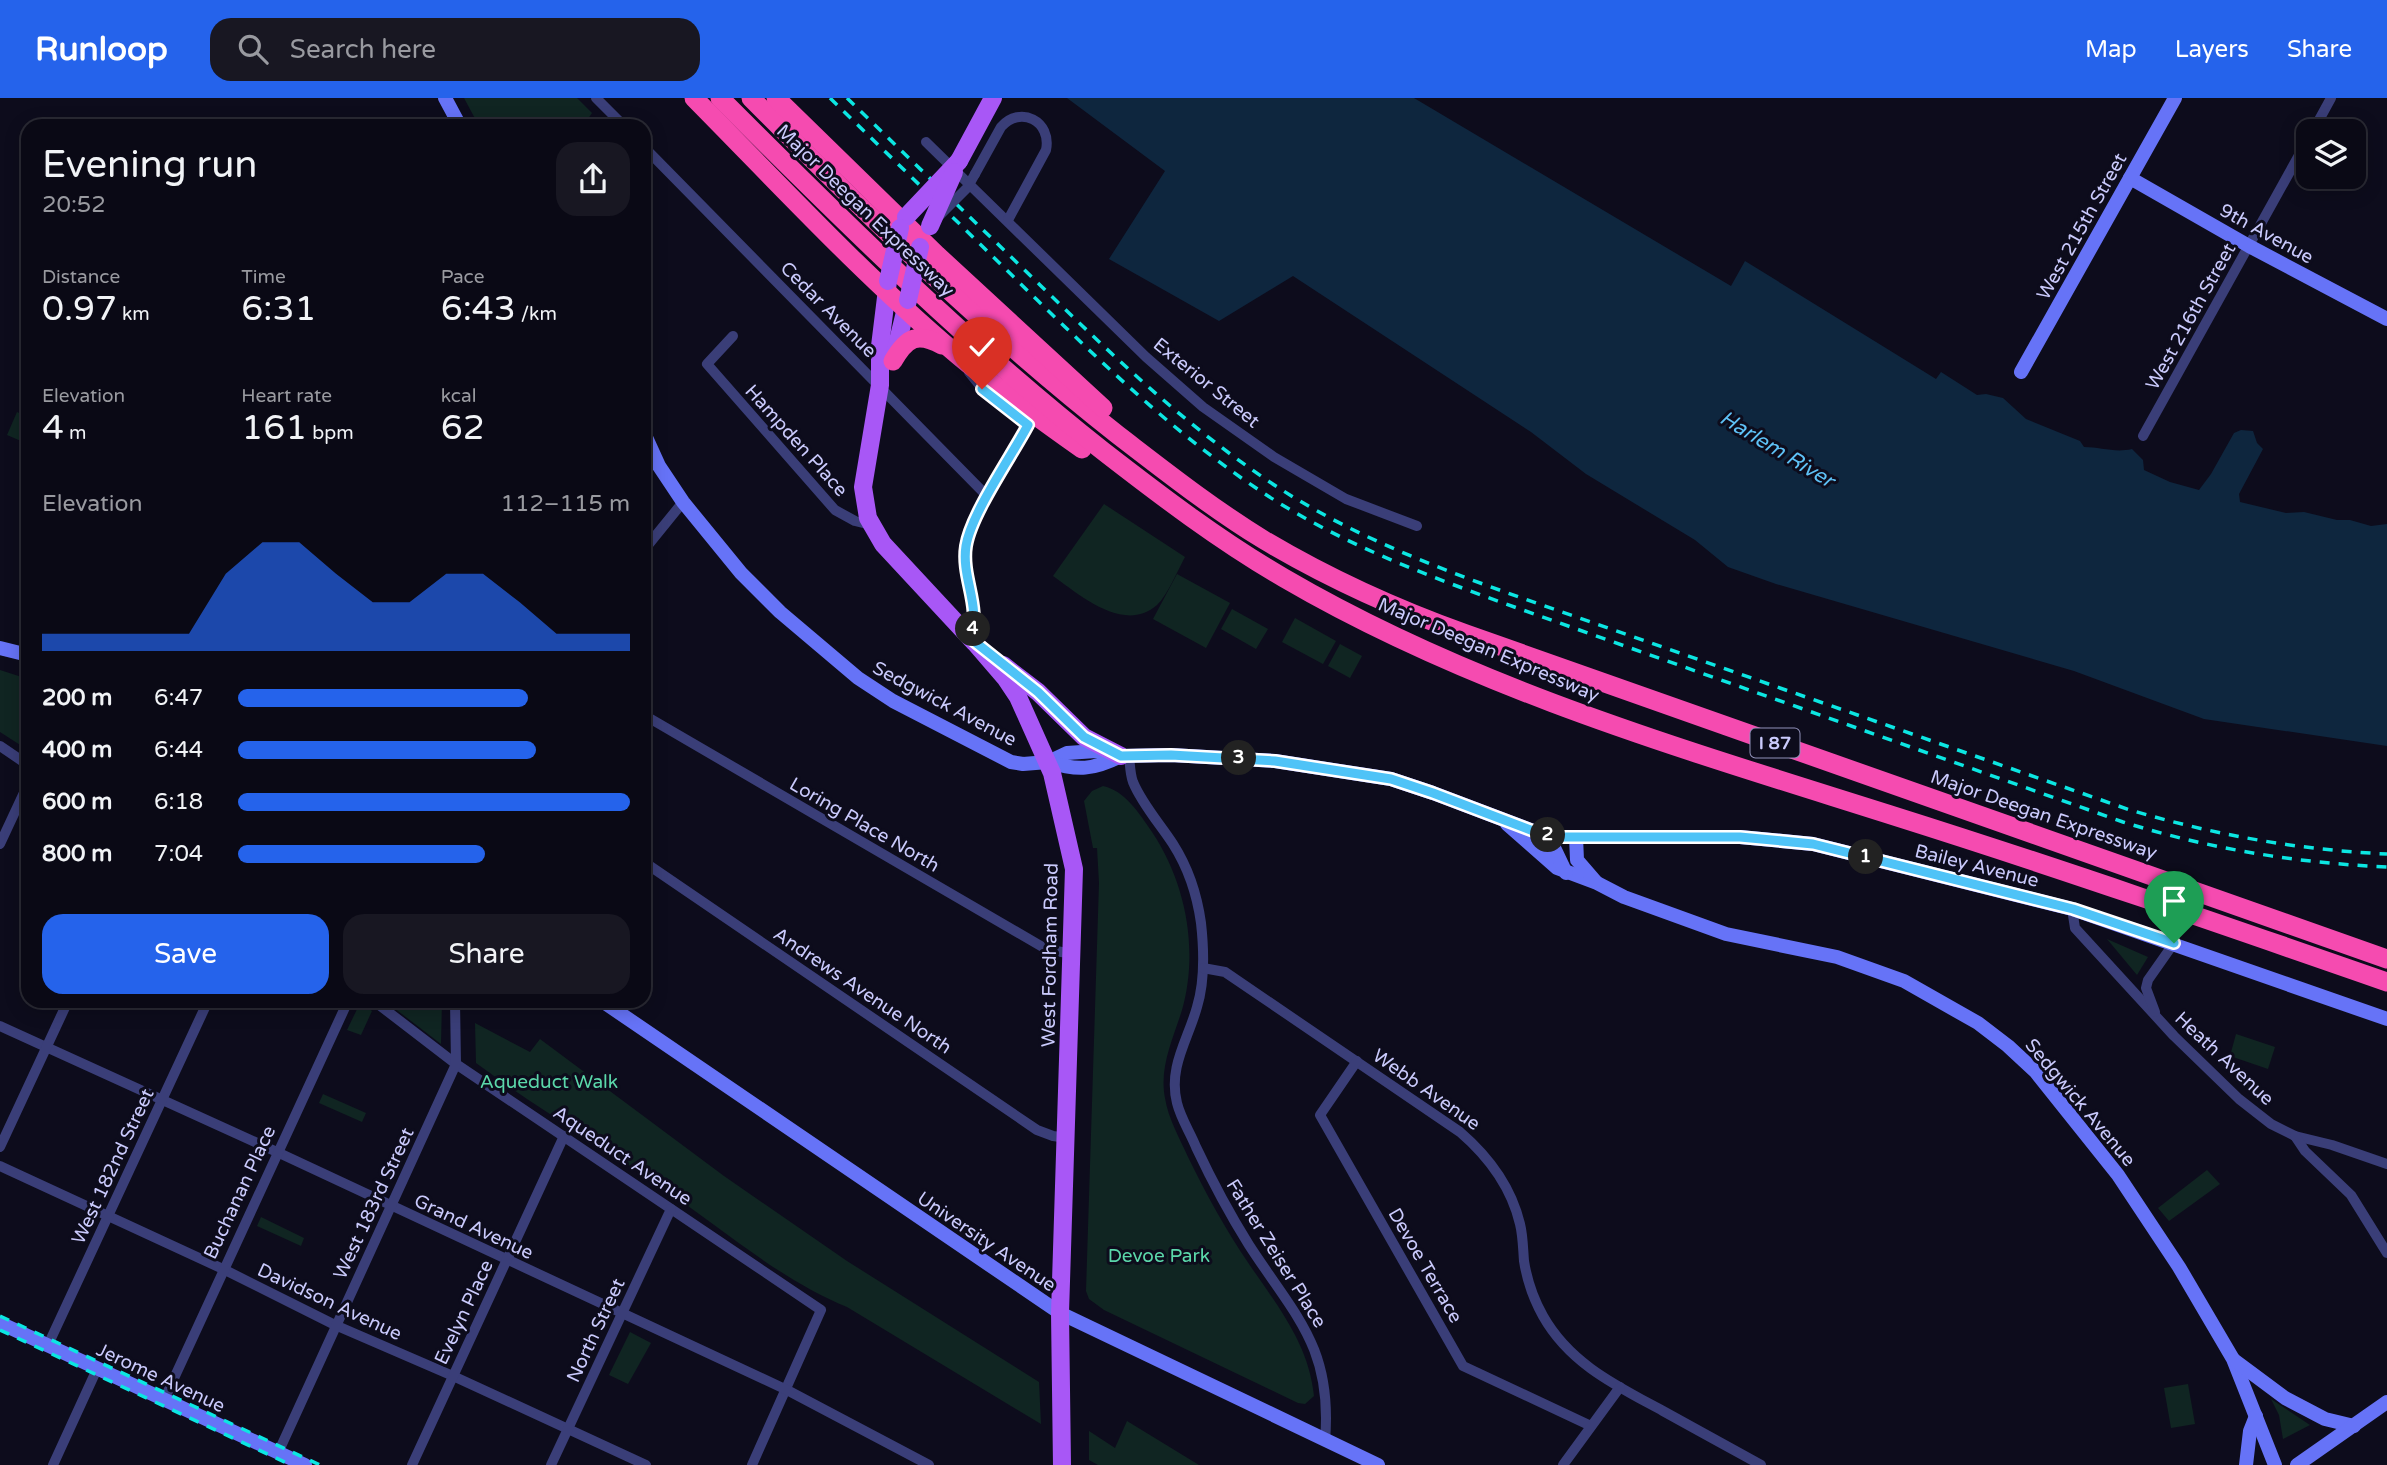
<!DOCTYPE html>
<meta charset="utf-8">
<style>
:root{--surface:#0a0915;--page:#181722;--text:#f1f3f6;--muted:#999aa0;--line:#2a2a34;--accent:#2563eb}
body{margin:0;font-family:"Varela Round",sans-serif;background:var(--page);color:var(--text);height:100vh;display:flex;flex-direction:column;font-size:26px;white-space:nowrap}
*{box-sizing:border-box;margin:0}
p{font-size:23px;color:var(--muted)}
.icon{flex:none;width:38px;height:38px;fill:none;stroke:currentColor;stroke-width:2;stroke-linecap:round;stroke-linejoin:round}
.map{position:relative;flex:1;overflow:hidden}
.drawer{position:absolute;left:21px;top:21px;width:630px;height:889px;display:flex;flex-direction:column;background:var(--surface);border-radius:21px;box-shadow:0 4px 18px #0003,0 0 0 2px var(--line)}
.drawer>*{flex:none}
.controls{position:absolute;left:2296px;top:21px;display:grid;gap:14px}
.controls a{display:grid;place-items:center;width:70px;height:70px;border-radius:14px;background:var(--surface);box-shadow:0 4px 18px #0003,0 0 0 2px var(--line);font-size:35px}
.pin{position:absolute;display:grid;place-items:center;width:60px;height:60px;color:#fff;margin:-72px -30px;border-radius:50% 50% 50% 0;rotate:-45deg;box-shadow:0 0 7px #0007}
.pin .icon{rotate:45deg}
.km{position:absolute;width:35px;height:35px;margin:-18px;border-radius:50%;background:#222;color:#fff;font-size:19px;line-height:35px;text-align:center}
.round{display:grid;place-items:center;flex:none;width:74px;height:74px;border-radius:21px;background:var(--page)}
.summary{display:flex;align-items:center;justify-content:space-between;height:119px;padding:0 21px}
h1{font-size:38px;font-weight:600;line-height:52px}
.metrics{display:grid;grid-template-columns:repeat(3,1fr);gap:10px;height:119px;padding:7px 21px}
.metrics div{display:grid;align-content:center}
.metrics b{font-size:35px;font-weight:600}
.metrics small{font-size:19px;font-weight:400}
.metrics p{font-size:19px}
.chart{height:196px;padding:14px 21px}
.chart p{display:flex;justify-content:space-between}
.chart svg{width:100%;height:126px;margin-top:7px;fill:var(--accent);opacity:.7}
.action{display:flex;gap:14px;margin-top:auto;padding:14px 21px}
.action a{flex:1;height:80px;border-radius:21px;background:var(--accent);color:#fff;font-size:28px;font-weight:600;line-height:80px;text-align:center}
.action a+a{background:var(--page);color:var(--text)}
ul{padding:0 21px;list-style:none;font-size:23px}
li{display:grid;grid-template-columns:112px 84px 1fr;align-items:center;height:52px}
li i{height:18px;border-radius:9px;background:var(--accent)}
header{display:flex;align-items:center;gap:42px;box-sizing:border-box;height:98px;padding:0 35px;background:var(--accent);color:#fff}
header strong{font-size:33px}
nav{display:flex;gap:38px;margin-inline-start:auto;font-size:24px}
.search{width:490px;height:63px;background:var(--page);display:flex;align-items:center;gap:18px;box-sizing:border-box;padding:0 24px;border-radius:21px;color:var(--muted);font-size:26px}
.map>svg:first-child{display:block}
.green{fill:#102522}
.water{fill:#0e263e}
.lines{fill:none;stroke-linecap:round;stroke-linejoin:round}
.street{stroke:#3a3e78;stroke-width:10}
.secondary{stroke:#6673f7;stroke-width:14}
.primary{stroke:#a857f6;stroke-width:18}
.highway{stroke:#f54bb0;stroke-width:19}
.rail{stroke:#0ce6e2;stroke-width:3.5;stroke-dasharray:10 9;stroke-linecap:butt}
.street-bridge{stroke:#3a3e78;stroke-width:10}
.primary-bridge{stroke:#a857f6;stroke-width:18}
.route-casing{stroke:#fff;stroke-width:14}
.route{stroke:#4fc3f7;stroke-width:9}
.labels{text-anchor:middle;stroke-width:6;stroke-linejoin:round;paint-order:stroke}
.shield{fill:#0d0c1c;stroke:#9191b9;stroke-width:2}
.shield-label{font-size:18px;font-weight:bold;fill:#cacafc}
.street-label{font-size:19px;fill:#cacafc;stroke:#0d0c1c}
.park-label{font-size:19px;fill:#5bd7aa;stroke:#0d0c1c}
.water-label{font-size:21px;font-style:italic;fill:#5ec1f6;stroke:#0d0c1c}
</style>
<header>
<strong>Runloop</strong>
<div class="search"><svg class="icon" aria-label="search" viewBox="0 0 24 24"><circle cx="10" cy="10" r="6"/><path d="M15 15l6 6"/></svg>Search here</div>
<nav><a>Map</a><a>Layers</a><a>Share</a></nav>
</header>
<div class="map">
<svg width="2387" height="1367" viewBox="0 0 2387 1367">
<rect width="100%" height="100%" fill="#0d0c1c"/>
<!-- green -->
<g class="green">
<path d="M 464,0 L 577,0 L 592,15 L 583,28 L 479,28 Z"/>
<path d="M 17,314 L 28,319 L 28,346 L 7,337 Z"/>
<path d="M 1104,406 L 1185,459 C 1178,472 1167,498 1157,507 C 1124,536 1080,497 1053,478 Z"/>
<path d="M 1177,476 L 1230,505 L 1206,550 L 1153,521 Z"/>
<path d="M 1232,511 L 1268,531 L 1256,551 L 1221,531 Z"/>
<path d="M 1295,520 L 1336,543 L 1323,566 L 1282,544 Z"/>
<path d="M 1340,546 L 1362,558 L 1350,580 L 1328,568 Z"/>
<path d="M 0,572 L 28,581 L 28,652 L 0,634 Z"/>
<path d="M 1103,688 C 1124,692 1140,716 1152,734 C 1186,785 1199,852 1182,912 C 1173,941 1159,969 1165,1000 C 1168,1020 1180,1041 1188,1059 C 1206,1096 1226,1132 1249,1166 C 1277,1207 1309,1246 1314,1298 L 1305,1306 L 1298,1305 L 1104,1212 L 1089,1201 L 1086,1193 L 1099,785 L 1097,750 L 1093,750 L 1084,703 L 1092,693 Z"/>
<path d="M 2107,841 L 2148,859 L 2137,877 Z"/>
<path d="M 385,903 L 442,903 L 441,946 Z"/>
<path d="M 360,905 L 372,913 L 361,937 L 347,932 Z"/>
<path d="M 475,925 L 530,954 L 540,941 L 724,1078 L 847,1163 L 1039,1284 L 1041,1326 L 847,1209 C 781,1182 725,1133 667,1093 C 604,1049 538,1011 476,965 Z"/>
<path d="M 2236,936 L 2275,949 L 2268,971 L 2230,958 Z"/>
<path d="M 323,996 L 366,1015 L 362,1024 L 319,1005 Z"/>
<path d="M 2207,1072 L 2220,1086 L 2169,1123 L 2158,1110 Z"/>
<path d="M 261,1119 L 304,1140 L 301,1148 L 257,1128 Z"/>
<path d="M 630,1234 L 651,1245 L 628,1286 L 609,1277 Z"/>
<path d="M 2188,1286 L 2195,1326 L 2171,1330 L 2164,1290 Z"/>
<path d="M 2271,1301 L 2310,1327 L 2283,1341 L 2279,1317 Z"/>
<path d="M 1127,1323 L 1199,1367 L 1098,1367 L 1089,1362 L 1089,1333 L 1115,1350 Z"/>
</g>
<!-- water -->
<path class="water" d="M 1067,0 L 1414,0 L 1731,188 L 1745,163 L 1936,281 L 1941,274 L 1977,297 L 1986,296 L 2003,300 L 2026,321 L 2080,343 L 2084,349 C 2100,349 2115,355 2132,351 L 2143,362 L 2144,372 L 2170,384 L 2199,392 L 2211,376 L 2234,335 L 2241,332 L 2253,333 L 2257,345 L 2263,351 L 2239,396 L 2240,404 L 2286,415 L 2304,414 L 2337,422 L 2350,422 L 2371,428 L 2387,426 L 2387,648 L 2204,621 L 2074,573 L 1776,486 L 1728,469 L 1695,442 L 1586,376 L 1531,334 L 1293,178 L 1219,223 L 1109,161 L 1165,73 Z"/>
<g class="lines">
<!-- street -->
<g class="street">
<path d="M 596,0 L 624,28"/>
<path d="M 2313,33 L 2331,0"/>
<path d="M 926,44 L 1146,259 L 1203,309 L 1274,359 L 1346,401 L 1417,428"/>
<path d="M 644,49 L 988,399"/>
<path d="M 975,76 L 1001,29 C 1020,7 1052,23 1046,52 L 1008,122"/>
<path d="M 733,238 L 707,266 L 835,412 L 855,423 L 871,427"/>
<path d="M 969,274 L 986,295 L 1028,327 C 1011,358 971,416 966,448 C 961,480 982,508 970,540"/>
<path d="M 2143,338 L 2308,41"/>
<path d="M 644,452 L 683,404"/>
<path d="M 644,617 L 1046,851 L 1072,856"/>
<path d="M 0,648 L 28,667"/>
<path d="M 1129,658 C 1130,666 1130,676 1133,684 C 1142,706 1160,726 1173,746 C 1189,771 1197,796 1201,825 C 1204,852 1205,883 1197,909 C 1188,942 1168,969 1177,1005 C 1181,1021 1190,1034 1196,1049 C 1212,1083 1229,1115 1249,1147 C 1295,1218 1333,1249 1325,1343"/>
<path d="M 0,746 L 28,686"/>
<path d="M 644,764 L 1037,1032 L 1053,1038 L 1067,1040"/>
<path d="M 2072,811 L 2075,830 L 2174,938 L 2239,1001 L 2271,1026 L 2295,1038 L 2332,1047 L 2387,1066"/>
<path d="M 1203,870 L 1225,874 L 1460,1034 C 1489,1059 1511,1088 1520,1126 C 1523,1138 1523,1151 1524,1163 C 1527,1182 1534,1202 1543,1218 C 1570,1266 1617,1288 1663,1313 C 1696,1331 1728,1349 1761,1367"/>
<path d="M 374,903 L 456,966 L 821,1212 L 752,1367"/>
<path d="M 2155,914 L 2146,890 L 2148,882 L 2174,845"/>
<path d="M 0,928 L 277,1054 L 787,1292 L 929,1367"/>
<path d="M 1357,963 L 1320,1017 L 1463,1268 L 1591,1328"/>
<path d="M 2295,1038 L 2305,1053 L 2351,1097 L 2387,1155"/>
<path d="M 0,1049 L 68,903"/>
<path d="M 0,1068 L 223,1171 L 335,1227 L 453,1278 L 646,1367"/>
<path d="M 48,1247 L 208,903"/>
<path d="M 164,1302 L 348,903"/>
<path d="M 278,1355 L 456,966 L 455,903"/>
<path d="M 53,1367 L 97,1271"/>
<path d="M 412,1367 L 564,1038"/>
<path d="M 551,1367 L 671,1111"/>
<path d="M 1563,1367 L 1620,1289"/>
</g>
<!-- secondary -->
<g class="secondary">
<path d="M 445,0 L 460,28"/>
<path d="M 2130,80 L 2249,148 L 2387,221"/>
<path d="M 2021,274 L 2175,0"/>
<path d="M 644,335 L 659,368 L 683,404 L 741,475 L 780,514 L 858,580 L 893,603 L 1011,664 L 1023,666 L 1048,664 L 1067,655 L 1096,653 L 1121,658 L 1171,657 L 1275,663 L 1391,681 L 1433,695 L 1541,736 L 1559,739 L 1740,739 L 1813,746 L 2072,811 L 2387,921"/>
<path d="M 0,550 L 28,557"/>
<path d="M 1048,664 C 1078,673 1093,672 1121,658"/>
<path d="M 1507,726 L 1557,770 L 1597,785 L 1624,799 L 1726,836 L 1837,859 L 1904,883 L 1978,925 L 2008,948 L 2035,973 L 2118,1077 L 2179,1169 L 2233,1261 L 2275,1367"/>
<path d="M 1548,737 L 1566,775"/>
<path d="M 1576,739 L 1577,762 L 1596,784"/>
<path d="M 602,903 L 1060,1215 L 1378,1367"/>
<path d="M 0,1225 L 305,1367"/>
<path d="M 2234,1262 L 2285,1300 L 2325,1321 L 2354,1328"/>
<path d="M 2246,1367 L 2250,1333 L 2256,1318"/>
<path d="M 2297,1367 L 2387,1304"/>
</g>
<!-- primary -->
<g class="primary">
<path d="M 959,63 L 993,0"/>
<path d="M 888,183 L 880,248 L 880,287 L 863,389 L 868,420 L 883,446 L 975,545 L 1006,581 L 1018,599 L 1052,675 L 1074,771 L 1060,1215 L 1062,1367"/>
<path d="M 894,259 L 908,202"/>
<path d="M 1003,567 L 1038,594 L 1084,639 L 1121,658"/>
</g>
<!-- highway -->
<g class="highway">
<path d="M 694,0 C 779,86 862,176 954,254 C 995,289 1038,320 1082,351"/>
<path d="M 720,0 C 843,123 966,245 1103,353 C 1161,398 1220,443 1284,480 C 1474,591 1686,652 1894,718 C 2059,770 2223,827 2387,884"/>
<path d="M 751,0 C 868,118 987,234 1118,337 C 1165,373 1213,411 1264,442 C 1328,480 1396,511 1466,536 L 2387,861"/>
<path d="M 776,0 L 937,157 L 1103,310"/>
<path d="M 893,263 C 907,239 917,234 942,247"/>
</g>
<!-- rail -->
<g class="rail">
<path d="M 830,0 C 897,65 964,130 1031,196 C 1102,265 1173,334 1256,390 C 1337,445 1428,478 1520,511 L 2123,724 C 2210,751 2297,765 2387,769"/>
<path d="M 847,0 C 912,63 976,125 1041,188 C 1111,256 1181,323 1261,378 C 1340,433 1429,467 1519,499 L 2130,712 C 2215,737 2299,752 2387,756"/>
<path d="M 0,1218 L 320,1367"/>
<path d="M 0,1232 L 291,1367"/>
</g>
<!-- street-bridge -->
<path class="street-bridge" d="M 939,118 L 967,90 L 975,76"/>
<!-- primary-bridge -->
<g class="primary-bridge">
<path d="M 906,119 L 959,63"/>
<path d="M 930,128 L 954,74"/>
<path d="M 888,183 L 900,130"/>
<path d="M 908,202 L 920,149"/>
</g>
</g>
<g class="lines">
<defs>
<path id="route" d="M 982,291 L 1028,327 C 1011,359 971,416 966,448 C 961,480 982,509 970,540 L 1038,594 L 1084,639 L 1121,658 L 1171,657 L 1275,663 L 1391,681 L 1433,695 L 1541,736 L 1559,739 L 1740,739 L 1813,746 L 2073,811 L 2174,845"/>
</defs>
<!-- route casing -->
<use href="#route" class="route-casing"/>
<!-- route -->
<use href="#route" class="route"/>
</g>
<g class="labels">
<!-- shield labels -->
<rect class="shield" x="1750.5" y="630.5" width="49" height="29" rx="5"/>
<g class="shield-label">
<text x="1775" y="651">I 87</text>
</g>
<!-- street labels -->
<g class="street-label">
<text transform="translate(866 112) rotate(44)" y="7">Major Deegan Expressway</text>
<text transform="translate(2081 128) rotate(-61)" y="7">West 215th Street</text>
<text transform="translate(2267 135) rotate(29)" y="7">9th Avenue</text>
<text transform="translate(829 211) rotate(45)" y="7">Cedar Avenue</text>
<text transform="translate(2190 218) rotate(-61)" y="7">West 216th Street</text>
<text transform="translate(1207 284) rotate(39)" y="7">Exterior Street</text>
<text transform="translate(797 342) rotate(48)" y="7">Hampden Place</text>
<text transform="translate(1489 551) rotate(23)" y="7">Major Deegan Expressway</text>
<text transform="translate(945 605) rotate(28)" y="7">Sedgwick Avenue</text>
<text transform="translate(2044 716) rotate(19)" y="7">Major Deegan Expressway</text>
<text transform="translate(865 726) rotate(30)" y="7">Loring Place North</text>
<text transform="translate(1977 767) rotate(14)" y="7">Bailey Avenue</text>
<text transform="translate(1049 857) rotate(-89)" y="7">West Fordham Road</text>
<text transform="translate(863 892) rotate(34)" y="7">Andrews Avenue North</text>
<text transform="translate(2225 960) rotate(43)" y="7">Heath Avenue</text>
<text transform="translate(1427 991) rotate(35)" y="7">Webb Avenue</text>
<text transform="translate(2081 1004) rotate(50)" y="7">Sedgwick Avenue</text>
<text transform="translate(623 1057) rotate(34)" y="7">Aqueduct Avenue</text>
<text transform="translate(112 1068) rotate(-65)" y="7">West 182nd Street</text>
<text transform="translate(239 1094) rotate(-65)" y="7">Buchanan Place</text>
<text transform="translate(373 1105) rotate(-65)" y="7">West 183rd Street</text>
<text transform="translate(474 1128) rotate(25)" y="7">Grand Avenue</text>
<text transform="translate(987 1143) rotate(34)" y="7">University Avenue</text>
<text transform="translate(1277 1155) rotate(58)" y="7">Father Zeiser Place</text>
<text transform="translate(1426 1167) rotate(60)" y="7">Devoe Terrace</text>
<text transform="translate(330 1203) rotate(25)" y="7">Davidson Avenue</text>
<text transform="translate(463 1214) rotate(-65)" y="7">Evelyn Place</text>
<text transform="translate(595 1232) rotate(-65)" y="7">North Street</text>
<text transform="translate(161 1279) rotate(25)" y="7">Jerome Avenue</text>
</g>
<!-- park labels -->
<g class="park-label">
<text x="549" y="990">Aqueduct Walk</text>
<text x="1159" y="1164">Devoe Park</text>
</g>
<!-- water labels -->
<g class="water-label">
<text transform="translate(1777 351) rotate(31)" y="7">Harlem River</text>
</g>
</g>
</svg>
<div class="controls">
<a><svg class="icon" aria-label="layers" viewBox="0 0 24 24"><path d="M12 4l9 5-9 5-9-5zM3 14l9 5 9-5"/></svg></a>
</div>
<div class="pin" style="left:2174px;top:845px;background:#1e9e55"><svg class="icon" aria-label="arrive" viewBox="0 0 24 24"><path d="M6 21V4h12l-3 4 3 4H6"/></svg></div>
<div class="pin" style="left:982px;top:291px;background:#d93025"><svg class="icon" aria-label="check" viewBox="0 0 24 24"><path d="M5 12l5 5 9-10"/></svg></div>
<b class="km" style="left:1866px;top:759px">1</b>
<b class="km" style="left:1548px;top:737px">2</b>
<b class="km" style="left:1239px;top:660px">3</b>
<b class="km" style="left:973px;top:531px">4</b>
<section class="drawer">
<div class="summary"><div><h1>Evening run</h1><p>20:52</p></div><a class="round"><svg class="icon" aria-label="share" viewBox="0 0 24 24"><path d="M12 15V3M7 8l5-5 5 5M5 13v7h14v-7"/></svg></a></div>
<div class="metrics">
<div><p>Distance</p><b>0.97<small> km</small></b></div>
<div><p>Time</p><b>6:31</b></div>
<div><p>Pace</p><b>6:43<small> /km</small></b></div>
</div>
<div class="metrics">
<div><p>Elevation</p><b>4<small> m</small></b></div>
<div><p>Heart rate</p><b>161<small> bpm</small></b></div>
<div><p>kcal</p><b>62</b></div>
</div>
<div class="chart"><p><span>Elevation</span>112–115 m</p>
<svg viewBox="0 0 160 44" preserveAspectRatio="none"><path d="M0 44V38L10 38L20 38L30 38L40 38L50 17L60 6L70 6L80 17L90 27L100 27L110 17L120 17L130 27L140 38L150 38L160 38V44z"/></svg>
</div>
<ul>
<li><b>200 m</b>6:47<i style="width:74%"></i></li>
<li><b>400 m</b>6:44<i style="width:76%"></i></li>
<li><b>600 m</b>6:18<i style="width:100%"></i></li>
<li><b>800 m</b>7:04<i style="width:63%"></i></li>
</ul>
<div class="action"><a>Save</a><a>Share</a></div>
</section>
</div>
